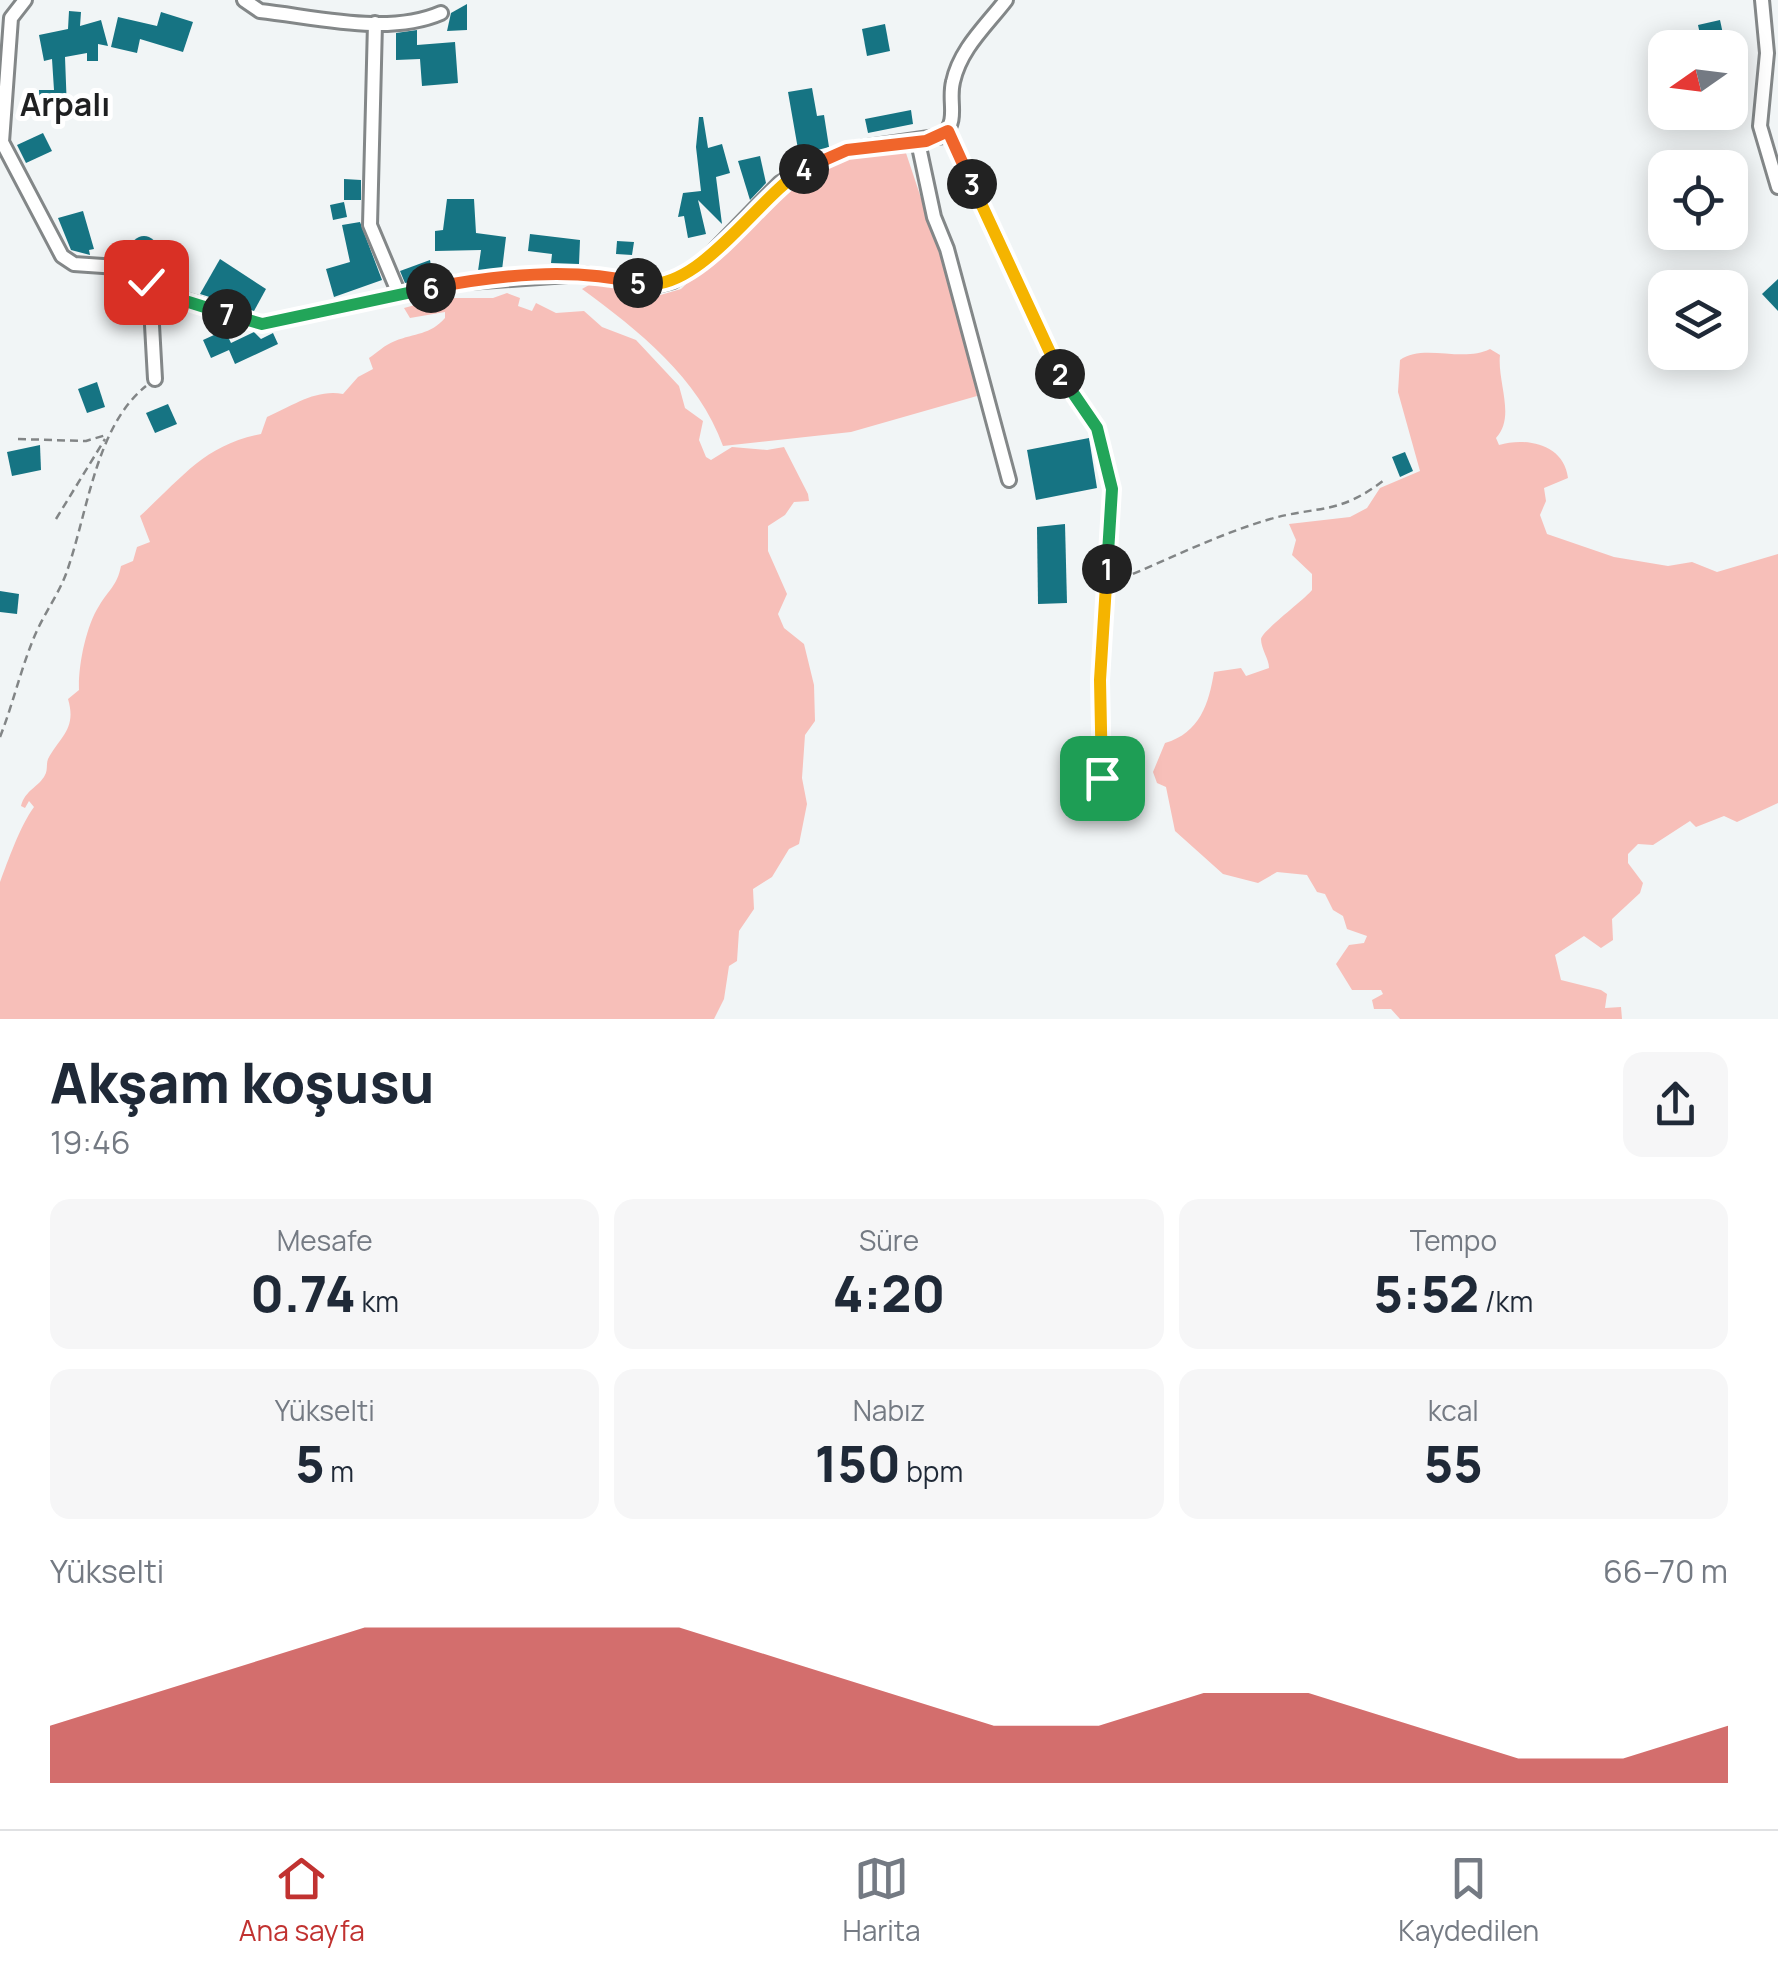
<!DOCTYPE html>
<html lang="tr">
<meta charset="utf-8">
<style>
:root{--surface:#fff;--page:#f6f6f7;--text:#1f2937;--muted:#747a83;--line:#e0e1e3;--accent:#c13230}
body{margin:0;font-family:Manrope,sans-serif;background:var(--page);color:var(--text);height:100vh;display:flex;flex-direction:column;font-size:38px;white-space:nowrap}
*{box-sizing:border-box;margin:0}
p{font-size:32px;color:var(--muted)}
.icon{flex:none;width:55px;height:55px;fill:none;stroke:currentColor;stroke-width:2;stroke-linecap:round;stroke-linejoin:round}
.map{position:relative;height:1019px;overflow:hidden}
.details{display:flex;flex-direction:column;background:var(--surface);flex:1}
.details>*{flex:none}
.needle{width:65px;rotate:256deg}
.tools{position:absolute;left:1648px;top:30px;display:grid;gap:20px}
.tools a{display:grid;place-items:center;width:100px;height:100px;border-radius:20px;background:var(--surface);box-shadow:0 5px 25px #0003;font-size:50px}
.pin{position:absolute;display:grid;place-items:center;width:85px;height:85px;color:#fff;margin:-42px;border-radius:20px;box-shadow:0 5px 15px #0006}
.km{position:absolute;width:50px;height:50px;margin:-25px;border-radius:50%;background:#222;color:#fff;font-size:28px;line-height:50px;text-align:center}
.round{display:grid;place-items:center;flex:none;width:105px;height:105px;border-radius:20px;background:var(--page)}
.headline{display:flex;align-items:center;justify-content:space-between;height:170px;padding:0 50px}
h1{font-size:55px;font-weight:800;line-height:75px}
.figures{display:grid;grid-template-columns:repeat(3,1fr);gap:15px;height:170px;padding:10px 50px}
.figures div{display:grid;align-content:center;border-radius:20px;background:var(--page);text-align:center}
.figures b{font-size:50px;font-weight:800}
.figures small{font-size:28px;font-weight:400}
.figures p{font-size:28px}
.chart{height:280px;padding:20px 50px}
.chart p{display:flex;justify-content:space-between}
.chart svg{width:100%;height:180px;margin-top:10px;fill:var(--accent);opacity:.7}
.tab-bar{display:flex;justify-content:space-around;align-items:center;height:140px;border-top:2px solid var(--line);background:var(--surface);font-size:28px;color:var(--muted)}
.tab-bar a{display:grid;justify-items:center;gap:5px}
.tab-bar .current{color:var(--accent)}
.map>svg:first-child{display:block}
.green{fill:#f7bfb9}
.building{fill:#167483}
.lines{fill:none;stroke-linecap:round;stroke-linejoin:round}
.minor-casing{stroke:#838788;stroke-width:18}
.path{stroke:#828586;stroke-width:2.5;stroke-dasharray:8 5;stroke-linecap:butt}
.minor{stroke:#fff;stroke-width:12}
.split-1-casing{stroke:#fff;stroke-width:20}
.split-2-casing{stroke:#fff;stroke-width:20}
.split-3-casing{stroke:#fff;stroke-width:20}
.split-4-casing{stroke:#fff;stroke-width:20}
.split-5-casing{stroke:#fff;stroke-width:20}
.split-6-casing{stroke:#fff;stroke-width:20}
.split-7-casing{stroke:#fff;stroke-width:20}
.split-8-casing{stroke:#fff;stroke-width:20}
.split-1{stroke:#f5b400;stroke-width:12}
.split-2{stroke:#22a559;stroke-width:12}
.split-3{stroke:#f5b400;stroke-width:12}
.split-4{stroke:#f0652b;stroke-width:12}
.split-5{stroke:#f5b400;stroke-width:12}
.split-6{stroke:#f0652b;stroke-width:12}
.split-7{stroke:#22a559;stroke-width:12}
.split-8{stroke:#22a559;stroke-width:12}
.labels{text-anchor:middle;stroke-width:10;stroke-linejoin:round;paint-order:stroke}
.quarter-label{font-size:32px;font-weight:bold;fill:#1f2021;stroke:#fff}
</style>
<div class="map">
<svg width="1778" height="1019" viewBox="0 0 1778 1019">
<rect width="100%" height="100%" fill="#f1f5f6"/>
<!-- green -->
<g class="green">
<path d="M 904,147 L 966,333 L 977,396 L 851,432 L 723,446 C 699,378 638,330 582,289 L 603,277 L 657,296 L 681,289 L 781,193 L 849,152 Z"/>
<path d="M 507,293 L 520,298 L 518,306 L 532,311 L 536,303 L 556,313 L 584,311 L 602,327 L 636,340 L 679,386 L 685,408 L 703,421 L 699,440 L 706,457 L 711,460 L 732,447 L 767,450 L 784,447 L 808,494 L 809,501 L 794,502 L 785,515 L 768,526 L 768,551 L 787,594 L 778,614 L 784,628 L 804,644 L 814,685 L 815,721 L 805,735 L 802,778 L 807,804 L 799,844 L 789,849 L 772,877 L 753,889 L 754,909 L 739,931 L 737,961 L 729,966 L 724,999 L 714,1019 L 0,1019 L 0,882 C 8,861 20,826 34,807 L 29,801 L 25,808 L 21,806 C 25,790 39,787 45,775 C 48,770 46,764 48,759 C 60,737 77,729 68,699 L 79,690 C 78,666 86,626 99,606 C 109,589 117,586 121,566 L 133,561 L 137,547 L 150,542 L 140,516 C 182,478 204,445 261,434 L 267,417 C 293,406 315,389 343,394 L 358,377 L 373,369 L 369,358 C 377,353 384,345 395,341 C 415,333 430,335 445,318 L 445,312 L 410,318 L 404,308 L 441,298 L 493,298 Z"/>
<path d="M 1490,349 L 1500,355 C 1497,382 1516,417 1496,438 L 1499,445 C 1526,437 1564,444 1568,478 L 1544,488 L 1546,501 L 1540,515 L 1547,534 L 1614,557 L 1668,566 L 1692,562 L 1717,572 L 1778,554 L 1778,803 L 1737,822 L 1724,816 L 1696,827 L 1690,821 L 1653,845 L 1638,844 L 1628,854 L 1628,863 L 1643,883 L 1640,893 L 1612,919 L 1613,940 L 1601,948 L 1584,936 L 1555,955 L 1561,980 L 1601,990 L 1607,994 L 1605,1008 L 1621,1007 L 1622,1019 L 1400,1019 L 1391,1009 L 1374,1009 L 1372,1000 L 1383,994 L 1381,990 L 1352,990 L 1336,964 L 1349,945 L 1364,943 L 1367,936 L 1347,929 L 1343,916 L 1333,910 L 1325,894 L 1317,892 L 1307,875 L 1277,872 L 1258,883 L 1223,874 L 1175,831 L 1166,787 L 1157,783 L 1153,772 L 1165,743 C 1200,733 1209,703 1214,672 L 1241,668 L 1246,676 L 1269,668 C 1269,659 1261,649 1261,639 C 1262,631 1304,600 1312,590 L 1312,574 L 1292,555 L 1296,540 L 1289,524 L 1350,517 L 1367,508 L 1380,488 L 1420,471 L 1398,392 L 1400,360 C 1423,343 1463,363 1490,349 Z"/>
</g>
<!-- building -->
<g class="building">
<path d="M 467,4 L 467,30 L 447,31 L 451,13 Z"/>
<path d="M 69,11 L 81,12 L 80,26 L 101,20 L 108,46 L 98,44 L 98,61 L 87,61 L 87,53 L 65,57 L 67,110 L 40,112 L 39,90 L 54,90 L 52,59 L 44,61 L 39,35 L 68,29 Z"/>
<path d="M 161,12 L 193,22 L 183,52 L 140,39 L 137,53 L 111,47 L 118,17 L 157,26 Z"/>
<path d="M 1720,20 L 1726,48 L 1703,48 L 1698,25 Z"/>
<path d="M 885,24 L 890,51 L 867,56 L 862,29 Z"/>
<path d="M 417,30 L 417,45 L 455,42 L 458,83 L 422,86 L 420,59 L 396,60 L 396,33 Z"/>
<path d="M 812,88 L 817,116 L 824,115 L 829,147 L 799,155 L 788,92 Z"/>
<path d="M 911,110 L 913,124 L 868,133 L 865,119 Z"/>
<path d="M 699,117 L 703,117 L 708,148 L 722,144 L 730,173 L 716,177 L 722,224 L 698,200 L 706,234 L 688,238 L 684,216 L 678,217 L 683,193 L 701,191 L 696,147 Z"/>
<path d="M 43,133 L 52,151 L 26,163 L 17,145 Z"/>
<path d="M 760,156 L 766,183 L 750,200 L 738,161 Z"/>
<path d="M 344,179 L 361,180 L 361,200 L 344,200 Z"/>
<path d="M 447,199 L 474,199 L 476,233 L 506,237 L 502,270 L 478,271 L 481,250 L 435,251 L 435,231 L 443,230 Z"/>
<path d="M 344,202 L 347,217 L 333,220 L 330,205 Z"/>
<path d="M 83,211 L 94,249 L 89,250 L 90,255 L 71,250 L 58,218 Z"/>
<path d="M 360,222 L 382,280 L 334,297 L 326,269 L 350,262 L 342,225 Z"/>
<path d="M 530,234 L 580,240 L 579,264 L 551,263 L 552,254 L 528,251 Z"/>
<circle cx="144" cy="249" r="13"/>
<path d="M 617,241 L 634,242 L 632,255 L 616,254 Z"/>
<path d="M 220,259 L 266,289 L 254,311 L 200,294 Z"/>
<path d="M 430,260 L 433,277 L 405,283 L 400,271 Z"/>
<path d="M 1778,279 L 1778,311 L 1762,294 Z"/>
<path d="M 130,281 L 142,321 L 125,325 L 115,285 Z"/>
<path d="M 213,319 L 221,322 L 231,343 L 254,332 L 261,339 L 273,333 L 278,344 L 235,364 L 229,350 L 211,358 L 203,340 L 214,335 Z"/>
<path d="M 97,382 L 105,407 L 87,413 L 78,389 Z"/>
<path d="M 168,404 L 177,424 L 155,433 L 146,413 Z"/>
<path d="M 1089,438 L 1097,488 L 1036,500 L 1027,450 Z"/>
<path d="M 40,445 L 41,470 L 12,476 L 7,452 Z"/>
<path d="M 1405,452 L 1413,471 L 1400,477 L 1392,457 Z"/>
<path d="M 1065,524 L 1067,603 L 1038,604 L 1037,527 Z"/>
<path d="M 0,591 L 19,594 L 17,614 L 0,612 Z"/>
</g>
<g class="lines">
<defs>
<g id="minor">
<path d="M 25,0 L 11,18 L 2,142 L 62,256 L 74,264 L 132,268 L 150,289 L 262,324 L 455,283 L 582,274 L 657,285 L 673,281 L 703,262 L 780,183 L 804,169 L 847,150 L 943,136 C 959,119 948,102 953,82 C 960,49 986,26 1006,0"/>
<path d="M 244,0 L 260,11 C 316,17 388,36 441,13"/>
<path d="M 1762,0 L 1767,53 L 1760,126 L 1778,187"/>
<path d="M 375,23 L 370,225 L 399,294"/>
<path d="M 948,131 L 1062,378 L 1097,428 L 1112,489 L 1100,680 L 1102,778"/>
<path d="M 918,142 L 934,217 L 947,249 L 1009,480"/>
<path d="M 150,289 L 155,379"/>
</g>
</defs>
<!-- minor casing -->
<use href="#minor" class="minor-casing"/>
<!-- path -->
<g class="path">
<path d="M 18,439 L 86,441 L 106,435"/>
<path d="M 56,519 L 105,439"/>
<path d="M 1121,579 C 1169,559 1217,535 1267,520 C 1317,505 1338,516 1384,480"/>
<path d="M 0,737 C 13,704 21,668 35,635 C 44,614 58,595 66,574 C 88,513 95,427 146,386"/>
</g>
<!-- minor -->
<use href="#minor" class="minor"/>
</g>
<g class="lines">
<defs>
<path id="split-1" d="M 1102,778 L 1100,680 L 1107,569"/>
<path id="split-2" d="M 1060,374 L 1097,428 L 1112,489 L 1107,569"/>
<path id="split-3" d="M 972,184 L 1060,374"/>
<path id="split-4" d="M 804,169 L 847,150 L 926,141 L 948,131 L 972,184"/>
<path id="split-5" d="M 638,283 C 697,297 756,198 804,169"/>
<path id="split-6" d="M 431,288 C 498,275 571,267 638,283"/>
<path id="split-7" d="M 227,314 L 262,324 L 431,288"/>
<path id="split-8" d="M 146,282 L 150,290 L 227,314"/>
</defs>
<!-- split-1 casing -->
<use href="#split-1" class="split-1-casing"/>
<!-- split-2 casing -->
<use href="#split-2" class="split-2-casing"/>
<!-- split-3 casing -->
<use href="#split-3" class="split-3-casing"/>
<!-- split-4 casing -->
<use href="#split-4" class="split-4-casing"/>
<!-- split-5 casing -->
<use href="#split-5" class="split-5-casing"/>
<!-- split-6 casing -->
<use href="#split-6" class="split-6-casing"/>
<!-- split-7 casing -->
<use href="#split-7" class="split-7-casing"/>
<!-- split-8 casing -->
<use href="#split-8" class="split-8-casing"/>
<!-- split-1 -->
<use href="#split-1" class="split-1"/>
<!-- split-2 -->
<use href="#split-2" class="split-2"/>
<!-- split-3 -->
<use href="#split-3" class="split-3"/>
<!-- split-4 -->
<use href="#split-4" class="split-4"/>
<!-- split-5 -->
<use href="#split-5" class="split-5"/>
<!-- split-6 -->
<use href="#split-6" class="split-6"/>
<!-- split-7 -->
<use href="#split-7" class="split-7"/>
<!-- split-8 -->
<use href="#split-8" class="split-8"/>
</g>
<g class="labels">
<!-- quarter labels -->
<g class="quarter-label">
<text x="65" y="116">Arpalı</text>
</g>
</g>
</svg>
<div class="tools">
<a><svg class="needle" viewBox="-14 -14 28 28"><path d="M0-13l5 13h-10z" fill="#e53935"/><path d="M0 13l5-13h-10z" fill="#747a83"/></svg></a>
<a><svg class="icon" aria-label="locate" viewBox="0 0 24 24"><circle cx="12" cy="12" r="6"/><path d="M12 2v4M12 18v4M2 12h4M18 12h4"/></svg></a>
<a><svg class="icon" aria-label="layers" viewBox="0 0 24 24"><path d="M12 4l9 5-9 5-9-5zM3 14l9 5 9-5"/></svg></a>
</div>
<div class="pin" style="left:1102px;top:778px;background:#1e9e55"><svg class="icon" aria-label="arrive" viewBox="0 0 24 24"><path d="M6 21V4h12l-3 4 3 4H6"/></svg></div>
<div class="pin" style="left:146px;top:282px;background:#d93025"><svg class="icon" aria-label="check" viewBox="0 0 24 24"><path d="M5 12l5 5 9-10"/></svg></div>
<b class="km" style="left:1107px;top:569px">1</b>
<b class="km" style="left:1060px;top:374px">2</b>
<b class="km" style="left:972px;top:184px">3</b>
<b class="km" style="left:804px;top:169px">4</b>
<b class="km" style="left:638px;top:283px">5</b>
<b class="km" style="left:431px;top:288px">6</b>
<b class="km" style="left:227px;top:314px">7</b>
</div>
<section class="details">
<div class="headline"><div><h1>Akşam koşusu</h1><p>19:46</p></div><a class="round"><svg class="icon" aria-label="share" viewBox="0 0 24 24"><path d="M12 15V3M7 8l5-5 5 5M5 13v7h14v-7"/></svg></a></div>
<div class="figures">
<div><p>Mesafe</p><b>0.74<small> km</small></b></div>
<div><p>Süre</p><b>4:20</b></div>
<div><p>Tempo</p><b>5:52<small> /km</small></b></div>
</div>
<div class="figures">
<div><p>Yükselti</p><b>5<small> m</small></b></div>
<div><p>Nabız</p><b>150<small> bpm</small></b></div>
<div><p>kcal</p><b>55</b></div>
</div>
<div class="chart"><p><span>Yükselti</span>66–70 m</p>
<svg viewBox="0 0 160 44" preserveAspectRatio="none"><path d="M0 44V30L10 22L20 14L30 6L40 6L50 6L60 6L70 14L80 22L90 30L100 30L110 22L120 22L130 30L140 38L150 38L160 30V44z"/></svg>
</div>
</section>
<nav class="tab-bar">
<a class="current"><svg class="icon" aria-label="home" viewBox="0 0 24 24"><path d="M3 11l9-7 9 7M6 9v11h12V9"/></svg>Ana sayfa</a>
<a><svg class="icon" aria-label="map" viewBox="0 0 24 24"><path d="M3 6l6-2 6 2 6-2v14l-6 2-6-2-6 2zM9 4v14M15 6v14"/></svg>Harita</a>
<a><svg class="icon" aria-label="saved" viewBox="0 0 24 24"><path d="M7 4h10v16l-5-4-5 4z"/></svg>Kaydedilen</a>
</nav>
